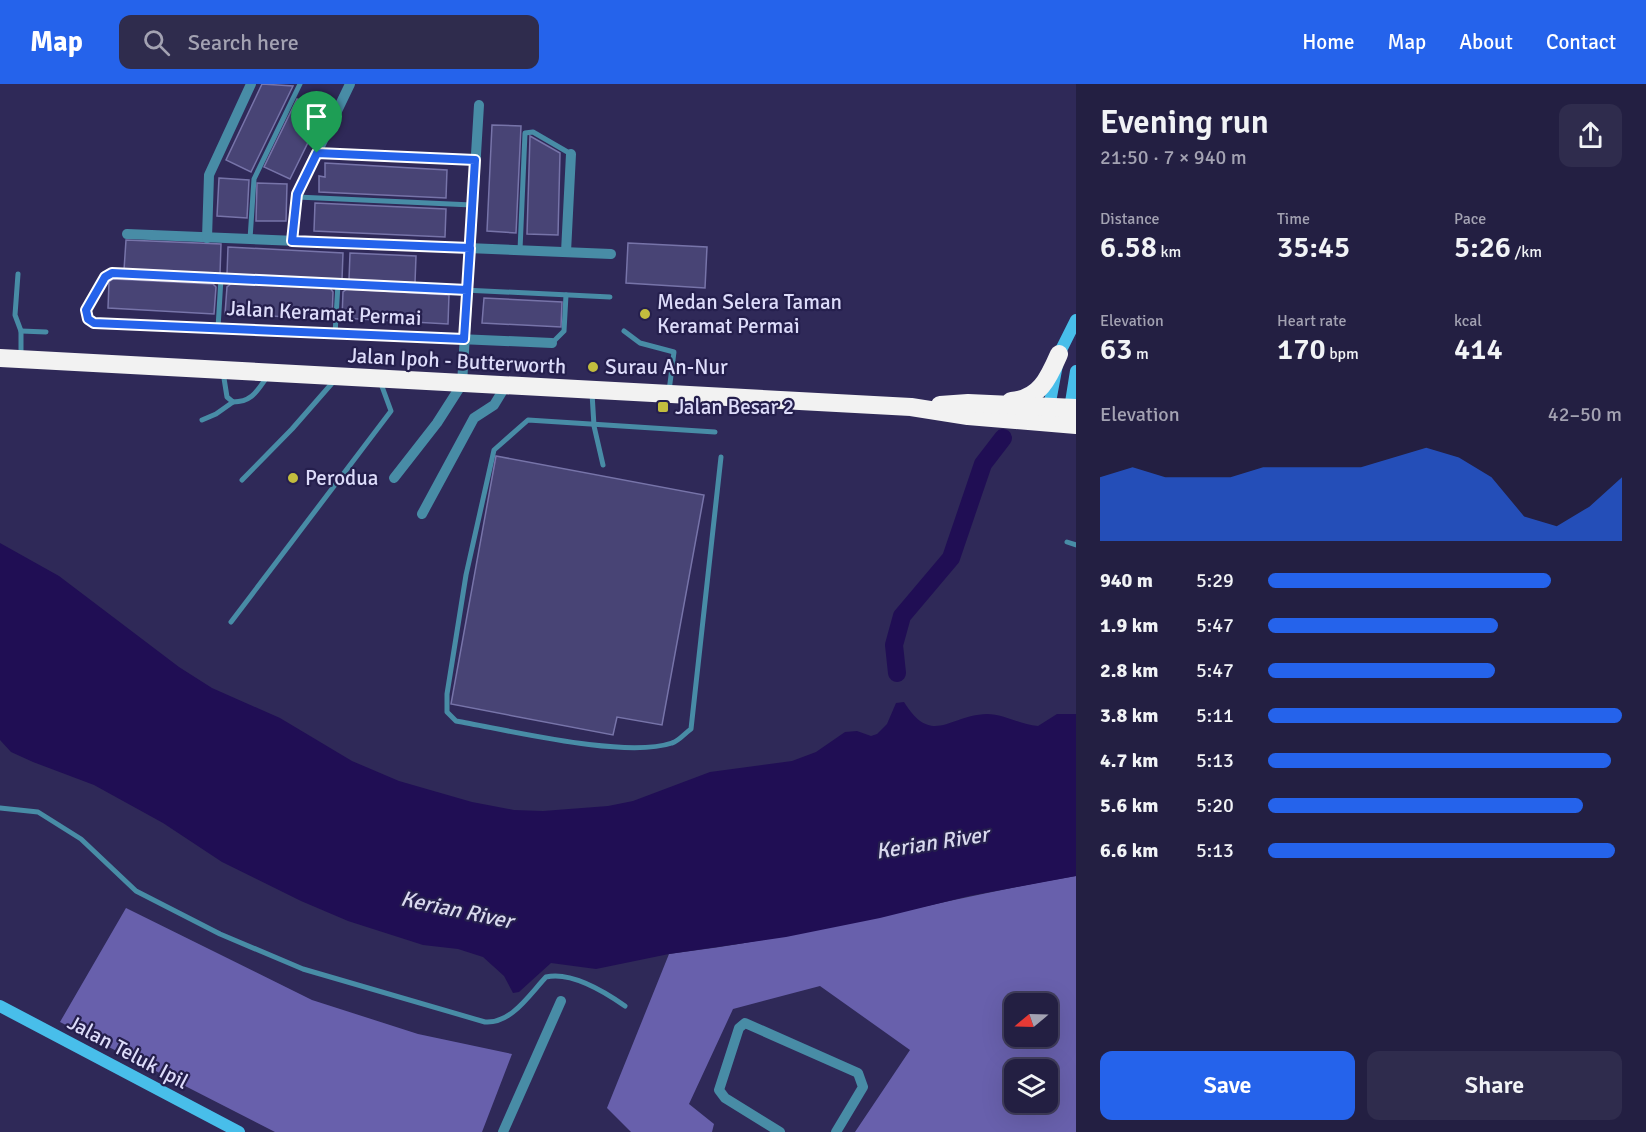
<!DOCTYPE html>
<meta charset="utf-8">
<style>
:root{--surface:#231f42;--page:#2f2c4d;--text:#f1f3f6;--muted:#a3a2b2;--line:#403d5b;--accent:#2563eb}
body{margin:0;font-family:Signika,sans-serif;background:var(--page);color:var(--text);height:100vh;display:flex;flex-direction:column;font-size:22px;white-space:nowrap}
*{box-sizing:border-box;margin:0}
p{font-size:20px;color:var(--muted)}
.icon{flex:none;width:33px;height:33px;fill:none;stroke:currentColor;stroke-width:2;stroke-linecap:round;stroke-linejoin:round}
.map{position:relative;flex:1;overflow:hidden}
.details{display:flex;flex-direction:column;background:var(--surface);width:570px}
.details>*{flex:none}
.needle{width:39px;rotate:251deg}
.fabs{position:absolute;left:1004px;top:909px;display:grid;gap:12px}
.fabs a{display:grid;place-items:center;width:54px;height:54px;border-radius:12px;background:var(--surface);box-shadow:0 6px 24px #0002,0 0 0 2px var(--line);font-size:30px}
.pin{position:absolute;display:grid;place-items:center;width:51px;height:51px;color:#fff;margin:-62px -26px;border-radius:50% 50% 50% 0;rotate:-45deg;box-shadow:0 0 6px #0007}
.pin .icon{rotate:45deg}
.round{display:grid;place-items:center;flex:none;width:63px;height:63px;border-radius:12px;background:var(--page)}
.head{display:flex;align-items:center;justify-content:space-between;height:102px;padding:0 24px}
h1{font-size:33px;font-weight:600;line-height:45px}
.stats{display:grid;grid-template-columns:repeat(3,1fr);gap:9px;height:102px;padding:6px 24px}
.stats div{display:grid;align-content:center}
.stats b{font-size:30px;font-weight:600}
.stats small{font-size:16px;font-weight:400}
.stats p{font-size:16px}
.chart{height:168px;padding:12px 24px}
.chart p{display:flex;justify-content:space-between}
.chart svg{width:100%;height:108px;margin-top:6px;fill:var(--accent);opacity:.7}
.cta{display:flex;gap:12px;margin-top:auto;padding:12px 24px}
.cta a{flex:1;height:69px;border-radius:12px;background:var(--accent);color:#fff;font-size:24px;font-weight:600;line-height:69px;text-align:center}
.cta a+a{background:var(--page);color:var(--text)}
ul{padding:0 24px;list-style:none;font-size:20px}
li{display:grid;grid-template-columns:96px 72px 1fr;align-items:center;height:45px}
li i{height:15px;border-radius:8px;background:var(--accent)}
header{display:flex;align-items:center;gap:36px;box-sizing:border-box;height:84px;padding:0 30px;background:var(--accent);color:#fff}
header strong{font-size:28px}
nav{display:flex;gap:33px;margin-inline-start:auto;font-size:21px}
.search{width:420px;height:54px;background:var(--page);display:flex;align-items:center;gap:15px;box-sizing:border-box;padding:0 21px;border-radius:12px;color:var(--muted);font-size:22px}
main{display:flex;flex:1;min-height:0}
.map>svg:first-child{display:block}
.forest{fill:#6860ac;fill-rule:evenodd}
.water{fill:#200e54}
.lines{fill:none;stroke-linecap:round;stroke-linejoin:round}
.river{stroke:#200e54;stroke-width:18}
.building{fill:#484475;stroke:#7774a9;stroke-width:1.5}
.lane{stroke:#488ca6;stroke-width:5}
.street{stroke:#488ca6;stroke-width:10}
.secondary{stroke:#48beea;stroke-width:12}
.highway{stroke:#f2f2f2;stroke-width:18}
.route-casing{stroke:#fff;stroke-width:12}
.route{stroke:#2563eb;stroke-width:8}
.poi-dot{fill:#c3bd3e;stroke:#251f4d;stroke-width:2}
.labels{text-anchor:middle;stroke-width:4.5;stroke-linejoin:round;paint-order:stroke}
.poi-label{font-size:21px;fill:#dddcfa;stroke:#251f4d;text-anchor:start}
.street-label{font-size:21px;fill:#dddcfa;stroke:#251f4d}
.water-label{font-size:22px;font-style:italic;fill:#d9d9ee;stroke:#251f4d}
</style>
<header>
<strong>Map</strong>
<div class="search"><svg class="icon" aria-label="search" viewBox="0 0 24 24"><circle cx="10" cy="10" r="6"/><path d="M15 15l6 6"/></svg>Search here</div>
<nav><a>Home</a><a>Map</a><a>About</a><a>Contact</a></nav>
</header>
<main>
<div class="map">
<svg width="1076" height="1048" viewBox="0 0 1076 1048">
<rect width="100%" height="100%" fill="#2f2958"/>
<!-- forest -->
<g class="forest">
<path d="M 1076,792 L 1076,1048 L 855,1048 L 910,966 L 820,902 L 733,925 L 689,1020 L 714,1040 L 712,1048 L 631,1048 L 607,1024 L 669,870 C 806,854 940,815 1076,792 ZM 1014,920 L 1047,920 L 1047,952 L 1014,952 ZM 1014,986 L 1047,986 L 1047,1018 L 1014,1018 Z"/>
<path d="M 126,824 L 312,916 L 418,950 L 512,970 L 482,1048 L 275,1048 L 60,938 Z"/>
</g>
<!-- water -->
<path class="water" d="M 0,459 L 59,492 L 179,583 L 212,604 L 280,634 L 352,677 L 399,697 L 472,718 L 514,726 L 543,727 L 608,722 L 633,717 L 710,688 L 792,677 L 816,668 L 845,648 L 857,647 L 871,652 L 877,650 L 887,640 L 896,619 L 904,618 C 932,663 949,631 987,630 C 1005,630 1020,641 1038,642 L 1057,630 L 1076,630 L 1076,792 L 969,812 L 880,834 L 786,853 L 669,870 L 596,885 L 551,879 L 519,908 L 513,909 L 504,892 L 483,873 L 458,865 L 423,861 L 348,837 L 301,817 L 222,778 L 163,739 L 94,701 L 33,678 L 11,668 L 0,656 Z"/>
<g class="lines">
<!-- river -->
<path class="river" d="M 897,589 L 894,561 L 902,532 L 951,474 L 983,380 L 1003,354"/>
</g>
<!-- building -->
<g class="building">
<path d="M 262,0 L 293,2 L 251,88 L 226,76 Z"/>
<path d="M 297,15 L 323,28 L 290,95 L 264,83 Z"/>
<path d="M 492,41 L 521,42 L 516,149 L 487,147 Z"/>
<path d="M 530,52 L 560,69 L 558,151 L 527,150 Z"/>
<path d="M 325,79 L 447,86 L 446,114 L 319,108 L 319,92 L 325,93 Z"/>
<path d="M 219,94 L 249,96 L 247,134 L 217,132 Z"/>
<path d="M 257,99 L 287,100 L 286,137 L 256,137 Z"/>
<path d="M 315,119 L 446,125 L 445,153 L 314,147 Z"/>
<path d="M 126,156 L 221,160 L 220,190 L 124,186 Z"/>
<path d="M 628,159 L 707,163 L 705,204 L 626,199 Z"/>
<path d="M 228,163 L 343,169 L 342,196 L 227,190 Z"/>
<path d="M 350,169 L 416,172 L 415,199 L 349,196 Z"/>
<path d="M 113,195 L 213,200 L 216,203 L 214,230 L 108,224 L 109,198 Z"/>
<path d="M 232,199 L 330,204 L 333,208 L 332,235 L 225,230 L 227,203 Z"/>
<path d="M 347,205 L 449,211 L 448,240 L 342,234 L 343,208 Z"/>
<path d="M 484,214 L 562,218 L 561,243 L 482,239 Z"/>
<path d="M 496,372 L 704,411 L 662,641 L 617,633 L 613,651 L 451,620 Z"/>
</g>
<g class="lines">
<!-- lane -->
<g class="lane">
<path d="M 297,113 L 472,121"/>
<path d="M 250,155 L 254,95 L 300,0"/>
<path d="M 520,166 L 525,49 L 533,48 L 571,70"/>
<path d="M 18,190 L 15,231 L 21,247 L 21,273"/>
<path d="M 94,239 L 88,235 L 86,226 L 105,193 L 112,189 L 610,213"/>
<path d="M 218,244 L 221,194"/>
<path d="M 21,247 L 46,248"/>
<path d="M 624,247 L 640,259 L 674,268 L 669,307"/>
<path d="M 335,250 L 338,200"/>
<path d="M 552,259 L 564,247 L 566,211"/>
<path d="M 223,288 L 227,313 L 233,318 C 252,318 257,307 267,293"/>
<path d="M 592,309 L 594,342 L 603,381"/>
<path d="M 202,336 L 216,330 L 233,318"/>
<path d="M 715,348 L 528,336 L 494,366 L 466,491 L 447,610 L 447,628 L 456,637 C 508,646 625,675 672,659 C 679,657 685,649 691,645 L 721,373"/>
<path d="M 242,396 L 292,345 L 334,297"/>
<path d="M 1067,458 L 1076,461"/>
<path d="M 231,538 L 391,327 L 380,297"/>
<path d="M 0,724 L 38,728 L 81,755 L 136,807 L 220,850 L 303,885 L 485,938 C 511,940 529,911 546,893 C 572,887 605,908 625,922"/>
</g>
<!-- street -->
<g class="street">
<path d="M 317,69 L 475,76"/>
<path d="M 127,150 L 611,170"/>
<path d="M 207,154 L 209,91 L 251,0"/>
<path d="M 292,157 L 297,110 L 350,0"/>
<path d="M 566,168 L 571,70"/>
<path d="M 94,239 L 552,259"/>
<path d="M 394,394 L 437,339 L 462,300 L 479,21"/>
<path d="M 422,430 L 474,334 L 494,321 L 505,303"/>
<path d="M 503,1048 L 561,917"/>
<path d="M 780,1048 L 725,1014 L 719,1006 L 739,944 L 745,939 L 858,989 L 863,1003 L 836,1048"/>
</g>
<!-- secondary -->
<g class="secondary">
<path d="M 1048,329 L 1059,270 L 1076,236"/>
<path d="M 1069,331 L 1076,287"/>
<path d="M 0,922 L 239,1048"/>
</g>
<!-- highway -->
<g class="highway">
<path d="M 0,274 L 911,323 L 968,332 L 1076,341"/>
<path d="M 1011,317 C 1040,315 1049,293 1059,270"/>
<path d="M 940,321 L 968,319 L 1076,324"/>
</g>
</g>
<g class="lines">
<defs>
<path id="route" d="M 317,69 L 475,76 L 467,206 L 112,189 L 105,193 L 86,226 L 88,235 L 94,239 L 464,255 L 470,164 L 292,157 L 297,110 L 317,69"/>
</defs>
<!-- route casing -->
<use href="#route" class="route-casing"/>
<!-- route -->
<use href="#route" class="route"/>
</g>
<!-- markers -->
<g class="poi-dot">
<circle cx="645" cy="230" r="6"/>
<circle cx="593" cy="283" r="6"/>
<rect x="657" y="317" width="12" height="12" rx="3"/>
<circle cx="293" cy="394" r="6"/>
</g>
<g class="labels">
<!-- poi labels -->
<g class="poi-label">
<text x="657" y="225">Medan Selera Taman<tspan x="657" dy="24">Keramat Permai</tspan></text>
<text x="605" y="290">Surau An-Nur</text>
<text x="675" y="330">Jalan Besar 2</text>
<text x="305" y="401">Perodua</text>
</g>
<!-- street labels -->
<g class="street-label">
<text transform="translate(324 229) rotate(3)" y="7">Jalan Keramat Permai</text>
<text transform="translate(457 277) rotate(3)" y="7">Jalan Ipoh - Butterworth</text>
<text transform="translate(128 968) rotate(28)" y="7">Jalan Teluk Ipil</text>
</g>
<!-- water labels -->
<g class="water-label">
<text transform="translate(932 758) rotate(-9)" y="8">Kerian River</text>
<text transform="translate(457 825) rotate(12)" y="8">Kerian River</text>
</g>
</g>
</svg>
<div class="fabs">
<a><svg class="needle" viewBox="-14 -14 28 28"><path d="M0-13l5 13h-10z" fill="#e53935"/><path d="M0 13l5-13h-10z" fill="#a3a2b2"/></svg></a>
<a><svg class="icon" aria-label="layers" viewBox="0 0 24 24"><path d="M12 4l9 5-9 5-9-5zM3 14l9 5 9-5"/></svg></a>
</div>
<div class="pin" style="left:317px;top:69px;background:#1e9e55"><svg class="icon" aria-label="arrive" viewBox="0 0 24 24"><path d="M6 21V4h12l-3 4 3 4H6"/></svg></div>
</div>
<section class="details">
<div class="head"><div><h1>Evening run</h1><p>21:50 · 7 × 940 m</p></div><a class="round"><svg class="icon" aria-label="share" viewBox="0 0 24 24"><path d="M12 15V3M7 8l5-5 5 5M5 13v7h14v-7"/></svg></a></div>
<div class="stats">
<div><p>Distance</p><b>6.58<small> km</small></b></div>
<div><p>Time</p><b>35:45</b></div>
<div><p>Pace</p><b>5:26<small> /km</small></b></div>
</div>
<div class="stats">
<div><p>Elevation</p><b>63<small> m</small></b></div>
<div><p>Heart rate</p><b>170<small> bpm</small></b></div>
<div><p>kcal</p><b>414</b></div>
</div>
<div class="chart"><p><span>Elevation</span>42–50 m</p>
<svg viewBox="0 0 160 44" preserveAspectRatio="none"><path d="M0 44V18L10 14L20 18L30 18L40 18L50 14L60 14L70 14L80 14L90 10L100 6L110 10L120 18L130 34L140 38L150 30L160 18V44z"/></svg>
</div>
<ul>
<li><b>940 m</b>5:29<i style="width:80%"></i></li>
<li><b>1.9 km</b>5:47<i style="width:65%"></i></li>
<li><b>2.8 km</b>5:47<i style="width:64%"></i></li>
<li><b>3.8 km</b>5:11<i style="width:100%"></i></li>
<li><b>4.7 km</b>5:13<i style="width:97%"></i></li>
<li><b>5.6 km</b>5:20<i style="width:89%"></i></li>
<li><b>6.6 km</b>5:13<i style="width:98%"></i></li>
</ul>
<div class="cta"><a>Save</a><a>Share</a></div>
</section>
</main>
